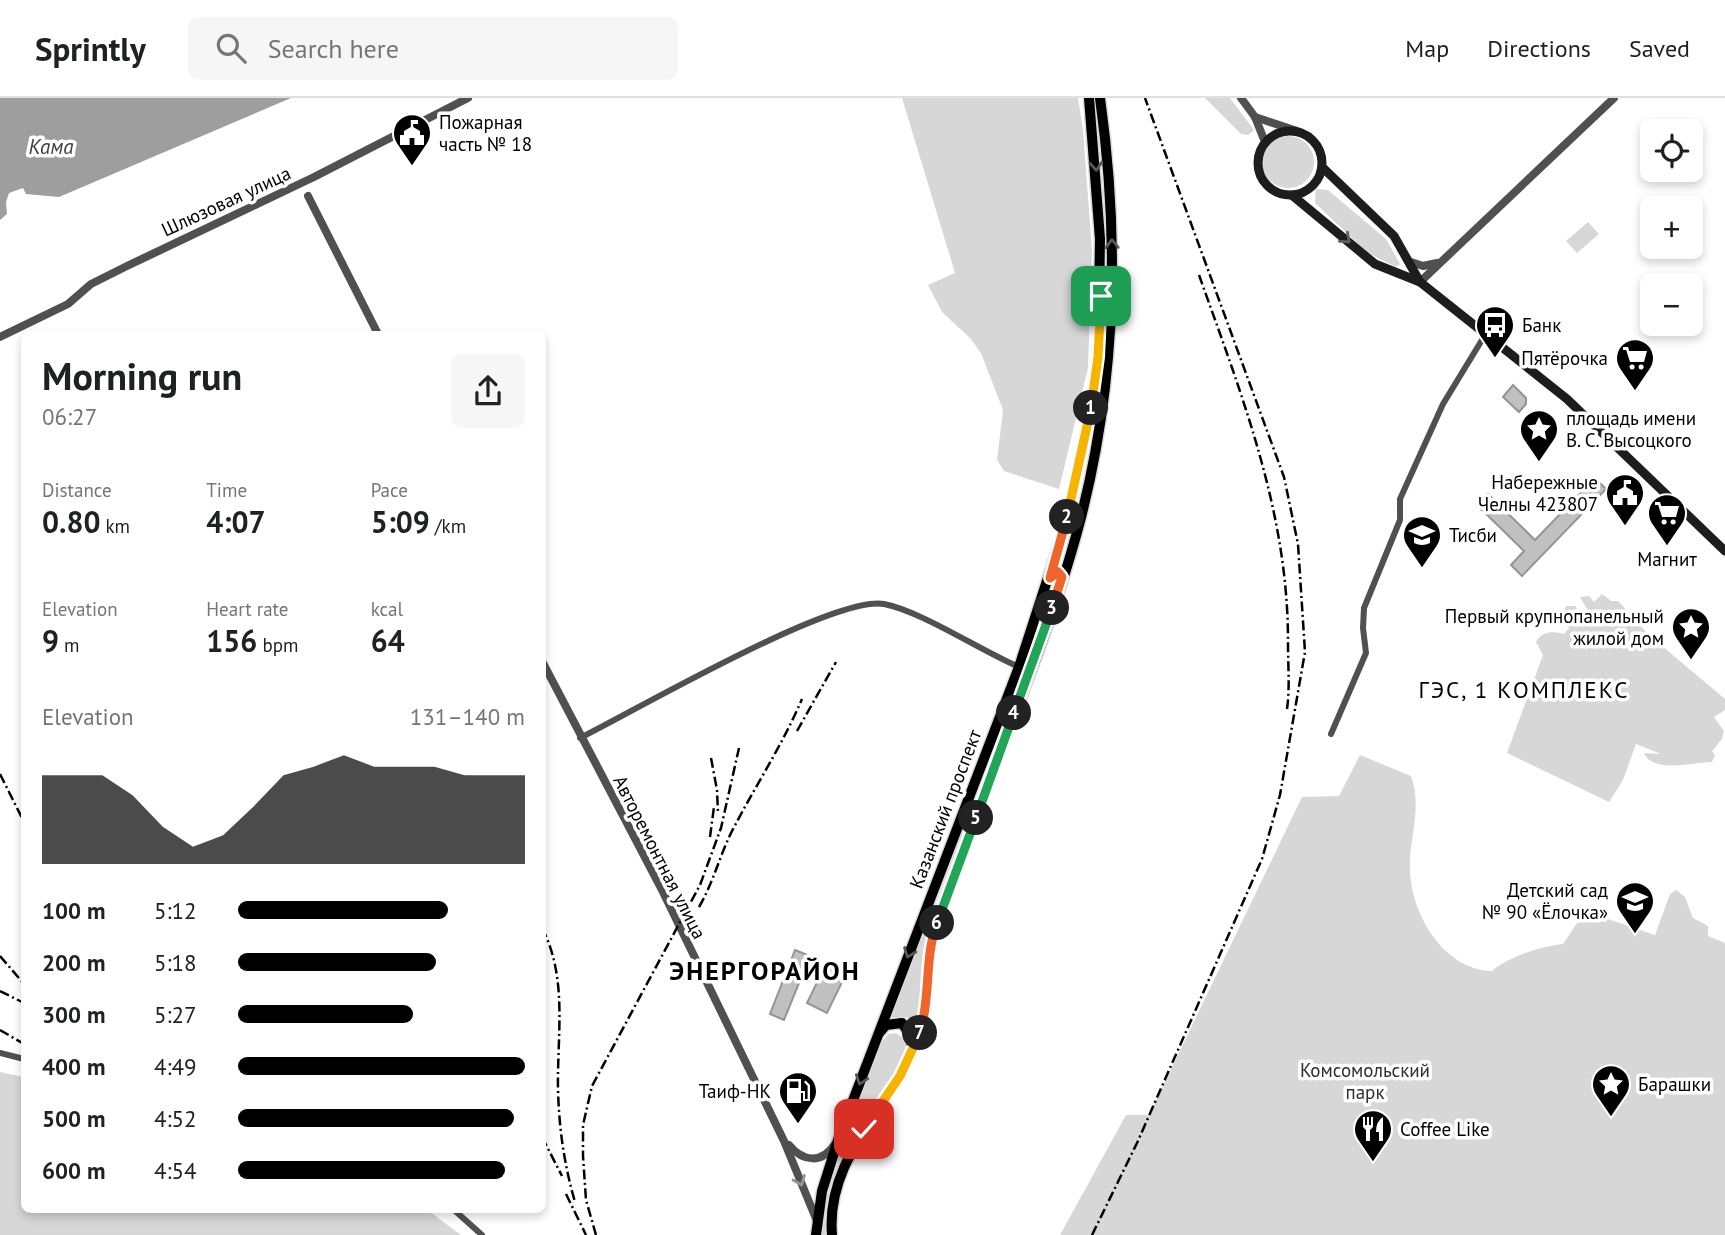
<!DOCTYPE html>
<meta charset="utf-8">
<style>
:root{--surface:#fff;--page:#f6f6f6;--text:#202124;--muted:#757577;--line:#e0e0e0;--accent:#000}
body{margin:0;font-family:"PT Sans",sans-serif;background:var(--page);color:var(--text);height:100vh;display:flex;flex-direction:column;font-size:26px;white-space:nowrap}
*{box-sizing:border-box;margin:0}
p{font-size:23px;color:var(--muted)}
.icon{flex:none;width:38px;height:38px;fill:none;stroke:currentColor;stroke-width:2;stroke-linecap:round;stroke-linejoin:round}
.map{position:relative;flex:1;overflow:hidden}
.sheet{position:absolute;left:21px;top:233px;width:525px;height:882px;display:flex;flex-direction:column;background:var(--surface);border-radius:10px;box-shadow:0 4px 10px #0003}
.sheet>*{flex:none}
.controls{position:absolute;left:1640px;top:21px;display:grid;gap:14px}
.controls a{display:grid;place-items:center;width:63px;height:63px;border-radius:10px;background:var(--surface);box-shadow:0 4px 10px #0003;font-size:35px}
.pin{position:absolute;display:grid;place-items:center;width:60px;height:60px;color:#fff;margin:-30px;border-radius:14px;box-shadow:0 4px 10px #0006}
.km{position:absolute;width:35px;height:35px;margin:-18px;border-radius:50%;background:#222;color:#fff;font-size:19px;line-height:35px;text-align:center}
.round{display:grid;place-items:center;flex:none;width:74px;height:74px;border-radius:10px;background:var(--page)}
.overview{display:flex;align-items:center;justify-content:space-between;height:119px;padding:0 21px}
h1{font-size:38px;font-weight:700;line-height:52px}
.stats{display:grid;grid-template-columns:repeat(3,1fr);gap:10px;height:119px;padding:7px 21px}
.stats div{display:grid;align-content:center}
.stats b{font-size:30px;font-weight:700}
.stats small{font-size:19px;font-weight:400}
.stats p{font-size:19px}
.chart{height:196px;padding:14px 21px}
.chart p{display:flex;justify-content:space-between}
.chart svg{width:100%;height:126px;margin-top:7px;fill:var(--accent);opacity:.7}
ul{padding:0 21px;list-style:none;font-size:23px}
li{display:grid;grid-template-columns:112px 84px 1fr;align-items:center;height:52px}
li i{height:18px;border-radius:9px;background:var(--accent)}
header{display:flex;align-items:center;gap:42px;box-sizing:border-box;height:98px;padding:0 35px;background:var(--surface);border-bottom:2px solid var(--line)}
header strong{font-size:33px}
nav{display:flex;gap:38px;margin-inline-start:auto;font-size:24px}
.search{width:490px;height:63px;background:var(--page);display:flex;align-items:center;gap:18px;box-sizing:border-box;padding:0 24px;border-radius:10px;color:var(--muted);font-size:26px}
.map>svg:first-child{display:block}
.green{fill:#d7d7d7}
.water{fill:#9e9e9e}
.building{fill:#c0c0c0;stroke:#949494;stroke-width:2}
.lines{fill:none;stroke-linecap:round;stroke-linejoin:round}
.primary-casing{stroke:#dbdbdb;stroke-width:13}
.minor{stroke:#505050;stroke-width:6}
.tertiary{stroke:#505050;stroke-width:8}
.secondary{stroke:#1d1d1d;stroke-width:9}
.primary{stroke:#000;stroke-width:10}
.rail{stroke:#000;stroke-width:2.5;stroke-dasharray:10 3.5 2 3.5;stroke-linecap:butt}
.oneway{stroke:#595959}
.oneway2{stroke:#616161}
.oneway3{stroke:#969696}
.split-1-casing{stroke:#fff;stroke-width:14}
.split-2-casing{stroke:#fff;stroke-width:14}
.split-3-casing{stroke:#fff;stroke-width:14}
.split-4-casing{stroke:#fff;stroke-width:14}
.split-5-casing{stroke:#fff;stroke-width:14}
.split-6-casing{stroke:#fff;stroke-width:14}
.split-7-casing{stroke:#fff;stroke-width:14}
.split-8-casing{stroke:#fff;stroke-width:14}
.split-1{stroke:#f5b400;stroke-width:9}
.split-2{stroke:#f5b400;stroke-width:9}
.split-3{stroke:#f0652b;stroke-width:9}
.split-4{stroke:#22a559;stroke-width:9}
.split-5{stroke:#22a559;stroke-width:9}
.split-6{stroke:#22a559;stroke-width:9}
.split-7{stroke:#f0652b;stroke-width:9}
.split-8{stroke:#f5b400;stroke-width:9}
.labels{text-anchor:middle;stroke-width:7;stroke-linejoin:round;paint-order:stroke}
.poi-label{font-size:19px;fill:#000;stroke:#fff;text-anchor:start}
.street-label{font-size:19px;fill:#000;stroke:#fff}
.park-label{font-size:19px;fill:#2e2e2e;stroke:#fff}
.water-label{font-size:21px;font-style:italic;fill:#3f3f3f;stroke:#fff}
.quarter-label{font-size:23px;letter-spacing:2px;fill:#000;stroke:#fff}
.district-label{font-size:26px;font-weight:bold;letter-spacing:2px;fill:#000;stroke:#fff}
</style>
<header>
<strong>Sprintly</strong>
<div class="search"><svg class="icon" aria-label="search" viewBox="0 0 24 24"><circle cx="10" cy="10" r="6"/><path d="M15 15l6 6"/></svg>Search here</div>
<nav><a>Map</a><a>Directions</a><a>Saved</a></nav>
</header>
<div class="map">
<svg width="1725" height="1137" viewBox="0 0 1725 1137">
<rect width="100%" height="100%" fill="#fff"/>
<!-- green -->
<g class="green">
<path d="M 902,0 L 1078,0 L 1083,32 L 1092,153 L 1088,270 L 1059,391 L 1004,373 L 997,362 L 1003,312 L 981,255 L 970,240 L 942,214 L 928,187 L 955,175 Z"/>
<path d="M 1205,0 L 1230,0 L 1254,32 L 1248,37 L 1241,36 Z"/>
<circle cx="1288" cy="64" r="26"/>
<path d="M 1316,91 L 1328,92 L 1386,141 L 1400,166 L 1396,169 L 1368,155 L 1315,105 Z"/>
<path d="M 1588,124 L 1599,136 L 1577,155 L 1566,143 Z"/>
<path d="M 1602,496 L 1611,503 L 1618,503 L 1648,536 L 1661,538 L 1662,548 L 1725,601 L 1725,612 L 1714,619 L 1724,633 L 1722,641 L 1712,653 L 1715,657 L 1712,664 C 1693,664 1653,676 1644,655 L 1661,656 L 1636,646 L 1623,682 L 1609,704 L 1507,655 L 1543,557 L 1536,544 C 1542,533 1552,533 1564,536 L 1569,530 L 1561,522 L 1566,508 L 1575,508 L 1581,518 L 1587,511 L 1580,499 L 1589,498 L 1594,504 Z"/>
<path d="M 1360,657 L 1411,678 C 1423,711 1408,743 1410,774 C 1412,817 1444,872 1492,873 C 1508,859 1542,848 1563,846 L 1577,825 L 1602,819 L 1655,837 L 1670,796 L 1676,792 L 1685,799 L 1693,820 L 1708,828 L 1708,838 L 1725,845 L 1725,1137 L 1060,1137 L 1126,1017 L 1149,1017 L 1302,699 L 1339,698 Z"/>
<path d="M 936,803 L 927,844 L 918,932 L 907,919 L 890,919 Z"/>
<path d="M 896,935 L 907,943 L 906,955 C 881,1016 819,1064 826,1137 L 819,1137 C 830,1069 856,1008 881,945 L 888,936 Z"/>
<path d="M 0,974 L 24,979 L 24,1111 L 426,1111 L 461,1137 L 0,1137 Z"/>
</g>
<!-- water -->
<path class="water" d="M 0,0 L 291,0 L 59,99 L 26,96 L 23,90 L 9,95 L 6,104 L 7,116 L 0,122 Z"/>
<!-- building -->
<g class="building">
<path d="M 1513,287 L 1526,300 L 1526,306 L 1519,314 L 1503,299 Z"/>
<path d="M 1595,380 L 1606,391 L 1522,478 L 1511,467 L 1524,453 L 1477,407 L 1488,396 L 1535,442 Z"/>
<path d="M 795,852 L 810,858 L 784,922 L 770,916 Z"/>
<path d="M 825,868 L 845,878 L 827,915 L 807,905 Z"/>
</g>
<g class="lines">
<defs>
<g id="primary">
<path d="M 880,934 L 886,927 L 902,925 L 912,940 L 911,950"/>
<path d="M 816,1137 L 822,1093 L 839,1039 L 1019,569 L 1067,421 L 1095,291 L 1098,259 L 1100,141 L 1089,0"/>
<path d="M 832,1137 C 825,1056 897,1004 921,932 C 931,900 923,864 934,832 C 979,696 1042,565 1079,427 C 1116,287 1120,143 1100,0"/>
</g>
</defs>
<!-- primary casing -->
<use href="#primary" class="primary-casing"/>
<!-- minor -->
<g class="minor">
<path d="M 1331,636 L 1366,555 L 1363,530 L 1364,510 L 1400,422 L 1400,401 L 1443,306 L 1485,237"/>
<path d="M 580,640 C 636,612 834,497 884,506 C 921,513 981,553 1019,569"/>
<path d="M 0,955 L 24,961"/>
<path d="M 453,1111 L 482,1137"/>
</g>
<!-- tertiary -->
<g class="tertiary">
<path d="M 1241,0 L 1255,19 L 1265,44"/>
<path d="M 1255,19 L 1300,34"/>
<path d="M 308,98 L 378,236"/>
<path d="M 1408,163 L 1423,168 L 1437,165"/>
<path d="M 1420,184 L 1614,0"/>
<path d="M 0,239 L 68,206 L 91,186 L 127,168 L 314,79 L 468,0"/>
<path d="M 542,563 L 663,794 L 784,1043 L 817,1123"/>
<path d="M 789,1047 C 803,1064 822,1066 835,1046"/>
</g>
<!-- secondary -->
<g class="secondary">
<circle cx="1290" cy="65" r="32"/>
<path d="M 1322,69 L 1394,138 L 1420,184 L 1567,301 L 1725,453"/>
<path d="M 1293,98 L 1375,166 L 1420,184"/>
</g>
<!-- primary -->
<use href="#primary" class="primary"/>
<!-- rail -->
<g class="rail">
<path d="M 1199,177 C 1242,298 1289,416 1288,547 C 1288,568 1290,590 1287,611"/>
<path d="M 797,633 L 836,564"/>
<path d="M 711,660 L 717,692 L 718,715"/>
<path d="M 0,676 L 24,724"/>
<path d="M 710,739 L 714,709"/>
<path d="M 699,809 C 713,785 719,760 731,735 C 754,690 782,648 802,601"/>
<path d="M 542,830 C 568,880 557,937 558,991 C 559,1030 564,1066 575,1104"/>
<path d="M 0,858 L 24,886"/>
<path d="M 0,893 L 24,905"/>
<path d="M 0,932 L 24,946"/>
<path d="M 542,1039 L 562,1078"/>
<path d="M 566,1096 L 586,1137"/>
<path d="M 596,1137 L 586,1102 L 583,1058 L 583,1027 L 592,988 L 700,787 L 721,730 L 739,650"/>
<path d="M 1092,1137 L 1137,1045 L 1262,761 L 1280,697 L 1305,554 L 1298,446 L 1284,379 L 1145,0"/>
</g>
</g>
<!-- one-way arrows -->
<defs><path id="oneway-chevron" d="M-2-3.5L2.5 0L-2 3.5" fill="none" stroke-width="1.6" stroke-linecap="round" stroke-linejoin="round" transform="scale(1.75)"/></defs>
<g class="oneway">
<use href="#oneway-chevron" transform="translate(1096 68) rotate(86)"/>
<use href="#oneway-chevron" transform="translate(1112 146) rotate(-91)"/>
<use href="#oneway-chevron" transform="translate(909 855) rotate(111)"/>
<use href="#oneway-chevron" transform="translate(861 982) rotate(109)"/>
</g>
<use class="oneway2" href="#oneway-chevron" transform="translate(1346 141) rotate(41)"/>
<use class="oneway3" href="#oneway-chevron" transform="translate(800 1083) rotate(68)"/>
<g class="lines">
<defs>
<path id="split-1" d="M 1091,310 L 1098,259 L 1101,198"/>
<path id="split-2" d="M 1067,419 L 1091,310"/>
<path id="split-3" d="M 1052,510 L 1062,479 L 1058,474 L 1050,480 L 1067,419"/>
<path id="split-4" d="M 1014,615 L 1052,510"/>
<path id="split-5" d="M 976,720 L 1014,615"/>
<path id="split-6" d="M 937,825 L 976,720"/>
<path id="split-7" d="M 920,935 C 931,899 924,860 937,825"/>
<path id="split-8" d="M 864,1031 L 900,978 L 920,935"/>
</defs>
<!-- split-1 casing -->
<use href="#split-1" class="split-1-casing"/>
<!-- split-2 casing -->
<use href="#split-2" class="split-2-casing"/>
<!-- split-3 casing -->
<use href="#split-3" class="split-3-casing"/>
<!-- split-4 casing -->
<use href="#split-4" class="split-4-casing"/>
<!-- split-5 casing -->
<use href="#split-5" class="split-5-casing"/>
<!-- split-6 casing -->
<use href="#split-6" class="split-6-casing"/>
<!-- split-7 casing -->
<use href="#split-7" class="split-7-casing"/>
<!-- split-8 casing -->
<use href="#split-8" class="split-8-casing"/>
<!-- split-1 -->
<use href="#split-1" class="split-1"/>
<!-- split-2 -->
<use href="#split-2" class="split-2"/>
<!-- split-3 -->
<use href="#split-3" class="split-3"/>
<!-- split-4 -->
<use href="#split-4" class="split-4"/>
<!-- split-5 -->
<use href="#split-5" class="split-5"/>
<!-- split-6 -->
<use href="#split-6" class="split-6"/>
<!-- split-7 -->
<use href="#split-7" class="split-7"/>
<!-- split-8 -->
<use href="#split-8" class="split-8"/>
</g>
<!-- icons -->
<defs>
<symbol id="civic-pin" viewBox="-11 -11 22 30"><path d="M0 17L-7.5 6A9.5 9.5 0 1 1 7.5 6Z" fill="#000" stroke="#fff"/><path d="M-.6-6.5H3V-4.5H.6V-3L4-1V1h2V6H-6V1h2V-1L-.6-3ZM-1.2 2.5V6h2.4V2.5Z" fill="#fff"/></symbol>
<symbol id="bus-pin" viewBox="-11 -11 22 30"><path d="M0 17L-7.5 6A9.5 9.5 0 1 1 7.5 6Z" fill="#000" stroke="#fff"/><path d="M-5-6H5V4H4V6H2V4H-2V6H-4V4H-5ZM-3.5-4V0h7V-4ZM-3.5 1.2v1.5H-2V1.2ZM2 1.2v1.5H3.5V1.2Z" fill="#fff"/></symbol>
<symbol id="supermarket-pin" viewBox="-11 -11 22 30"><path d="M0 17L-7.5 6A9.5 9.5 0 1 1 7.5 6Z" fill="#000" stroke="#fff"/><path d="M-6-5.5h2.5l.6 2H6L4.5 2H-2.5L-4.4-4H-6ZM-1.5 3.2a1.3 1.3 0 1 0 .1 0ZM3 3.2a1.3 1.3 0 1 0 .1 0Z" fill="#fff"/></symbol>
<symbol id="sight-pin" viewBox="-11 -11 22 30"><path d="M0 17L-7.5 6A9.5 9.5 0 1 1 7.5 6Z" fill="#000" stroke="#fff"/><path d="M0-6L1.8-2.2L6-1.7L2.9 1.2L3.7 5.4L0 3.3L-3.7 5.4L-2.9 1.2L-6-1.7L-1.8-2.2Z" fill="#fff"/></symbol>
<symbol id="university-pin" viewBox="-11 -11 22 30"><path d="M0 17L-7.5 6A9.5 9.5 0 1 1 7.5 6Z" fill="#000" stroke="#fff"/><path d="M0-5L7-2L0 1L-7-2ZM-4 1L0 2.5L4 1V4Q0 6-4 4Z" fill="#fff"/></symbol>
<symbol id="school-pin" viewBox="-11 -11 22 30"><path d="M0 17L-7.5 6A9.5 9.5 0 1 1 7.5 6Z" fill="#000" stroke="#fff"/><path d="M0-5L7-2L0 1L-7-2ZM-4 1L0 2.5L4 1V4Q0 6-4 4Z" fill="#fff"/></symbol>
<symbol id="fuel-pin" viewBox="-11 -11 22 30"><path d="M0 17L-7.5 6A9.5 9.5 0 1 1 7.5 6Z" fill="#000" stroke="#fff"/><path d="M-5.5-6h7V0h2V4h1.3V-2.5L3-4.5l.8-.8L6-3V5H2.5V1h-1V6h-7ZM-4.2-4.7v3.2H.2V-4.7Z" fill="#fff"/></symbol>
<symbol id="restaurant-pin" viewBox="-11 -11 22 30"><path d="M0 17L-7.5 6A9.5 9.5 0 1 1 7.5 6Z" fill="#000" stroke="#fff"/><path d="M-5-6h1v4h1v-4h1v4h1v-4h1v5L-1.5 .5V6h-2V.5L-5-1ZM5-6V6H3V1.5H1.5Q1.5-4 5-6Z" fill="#fff"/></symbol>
</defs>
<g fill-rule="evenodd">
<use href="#civic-pin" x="390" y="13" width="44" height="60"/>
<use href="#bus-pin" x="1473" y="205" width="44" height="60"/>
<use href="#supermarket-pin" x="1613" y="238" width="44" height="60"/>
<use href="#sight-pin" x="1517" y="309" width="44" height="60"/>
<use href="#civic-pin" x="1603" y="373" width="44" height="60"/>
<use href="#supermarket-pin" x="1645" y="393" width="44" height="60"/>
<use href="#university-pin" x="1400" y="415" width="44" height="60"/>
<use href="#sight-pin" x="1669" y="507" width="44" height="60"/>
<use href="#school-pin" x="1613" y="781" width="44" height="60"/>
<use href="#sight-pin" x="1589" y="964" width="44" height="60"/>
<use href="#fuel-pin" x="776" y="971" width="44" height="60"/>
<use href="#restaurant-pin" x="1351" y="1009" width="44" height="60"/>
</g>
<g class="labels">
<!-- poi labels -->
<g class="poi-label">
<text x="439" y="31">Пожарная<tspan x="439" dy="22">часть № 18</tspan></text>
<text x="1522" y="234">Банк</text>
<text x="1608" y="267" text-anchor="end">Пятёрочка</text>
<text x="1566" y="327">площадь имени<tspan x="1566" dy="22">В. С. Высоцкого</tspan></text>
<text x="1598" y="391" text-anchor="end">Набережные<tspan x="1598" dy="22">Челны 423807</tspan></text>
<text x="1449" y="444">Тисби</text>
<text x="1667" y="468" text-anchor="middle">Магнит</text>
<text x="1664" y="525" text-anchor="end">Первый крупнопанельный<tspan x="1664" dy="22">жилой дом</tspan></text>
<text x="1608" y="799" text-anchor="end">Детский сад<tspan x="1608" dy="22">№ 90 «Ёлочка»</tspan></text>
<text x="1638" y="993">Барашки</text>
<text x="771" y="1000" text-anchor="end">Таиф-НК</text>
<text x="1400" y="1038">Coffee Like</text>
</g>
<!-- street labels -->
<g class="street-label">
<text transform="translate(226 103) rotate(-25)" y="7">Шлюзовая улица</text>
<text transform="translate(945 711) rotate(-69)" y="7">Казанский проспект</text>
<text transform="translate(660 759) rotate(63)" y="7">Авторемонтная улица</text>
</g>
<!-- park labels -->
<g class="park-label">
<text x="1365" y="979">Комсомольский<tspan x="1365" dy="22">парк</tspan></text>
</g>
<!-- water labels -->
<g class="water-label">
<text x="51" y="56">Кама</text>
</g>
<!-- quarter labels -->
<g class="quarter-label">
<text x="1524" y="600">ГЭС, 1 КОМПЛЕКС</text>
</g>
<!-- district labels -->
<g class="district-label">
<text x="765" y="882">ЭНЕРГОРАЙОН</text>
</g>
</g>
</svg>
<div class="controls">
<a><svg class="icon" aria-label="locate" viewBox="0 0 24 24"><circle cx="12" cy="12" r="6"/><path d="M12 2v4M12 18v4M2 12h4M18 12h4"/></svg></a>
<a>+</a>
<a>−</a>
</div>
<div class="pin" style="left:1101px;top:198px;background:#1e9e55"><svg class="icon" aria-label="arrive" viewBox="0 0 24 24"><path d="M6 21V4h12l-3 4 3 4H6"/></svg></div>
<div class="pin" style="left:864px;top:1031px;background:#d93025"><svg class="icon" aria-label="check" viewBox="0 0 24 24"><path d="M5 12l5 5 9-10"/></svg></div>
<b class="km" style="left:1091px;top:310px">1</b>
<b class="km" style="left:1067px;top:419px">2</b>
<b class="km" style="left:1052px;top:510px">3</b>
<b class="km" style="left:1014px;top:615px">4</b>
<b class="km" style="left:976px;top:720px">5</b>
<b class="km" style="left:937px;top:825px">6</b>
<b class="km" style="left:920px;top:935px">7</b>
<section class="sheet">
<div class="overview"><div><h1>Morning run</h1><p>06:27</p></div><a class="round"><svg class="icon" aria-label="share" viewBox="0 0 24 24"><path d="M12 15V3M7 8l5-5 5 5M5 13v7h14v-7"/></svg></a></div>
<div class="stats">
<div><p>Distance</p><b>0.80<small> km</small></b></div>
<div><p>Time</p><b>4:07</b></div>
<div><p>Pace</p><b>5:09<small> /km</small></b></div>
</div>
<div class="stats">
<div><p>Elevation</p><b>9<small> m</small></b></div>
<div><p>Heart rate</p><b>156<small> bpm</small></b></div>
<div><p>kcal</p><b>64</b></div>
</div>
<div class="chart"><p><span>Elevation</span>131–140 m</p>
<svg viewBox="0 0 160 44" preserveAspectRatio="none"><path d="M0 44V13L10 13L20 13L30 20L40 31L50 38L60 34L70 24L80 13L90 10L100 6L110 10L120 10L130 10L140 13L150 13L160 13V44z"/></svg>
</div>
<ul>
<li><b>100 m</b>5:12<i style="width:73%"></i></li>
<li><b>200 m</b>5:18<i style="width:69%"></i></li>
<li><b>300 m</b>5:27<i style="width:61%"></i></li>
<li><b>400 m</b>4:49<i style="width:100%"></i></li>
<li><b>500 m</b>4:52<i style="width:96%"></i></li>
<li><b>600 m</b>4:54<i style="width:93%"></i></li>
</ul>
</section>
</div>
